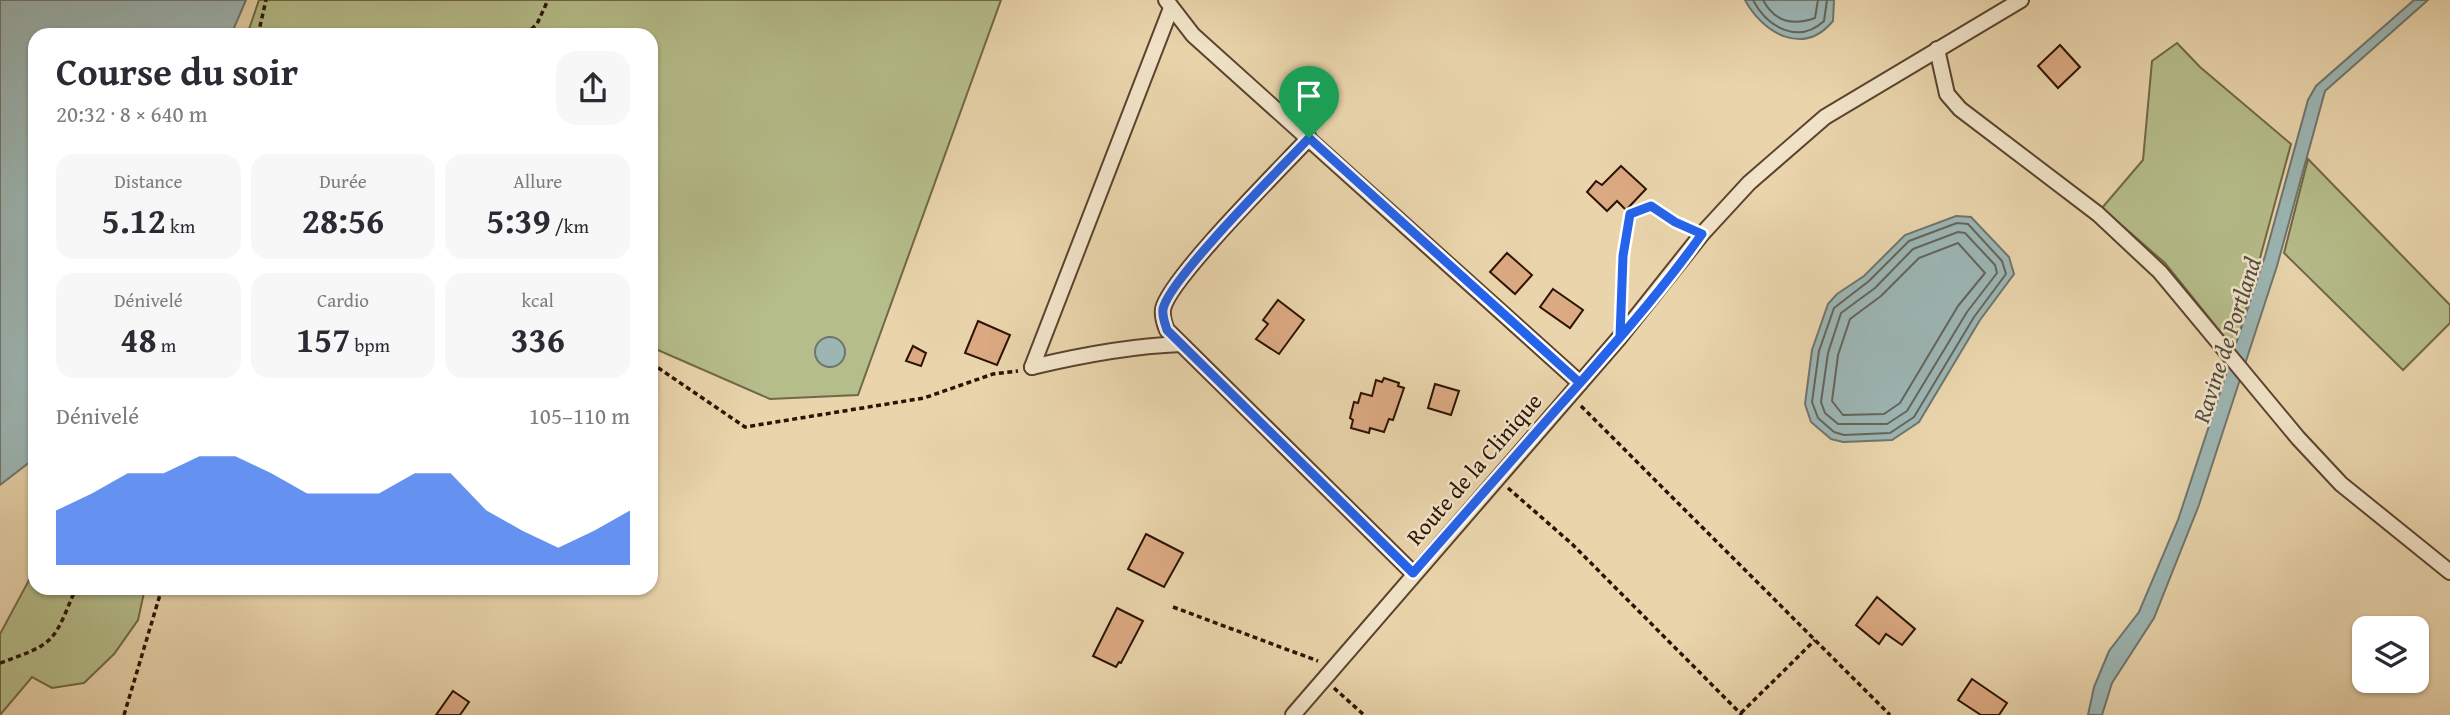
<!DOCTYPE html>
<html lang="fr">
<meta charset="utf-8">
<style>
:root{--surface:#fff;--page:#f7f7f7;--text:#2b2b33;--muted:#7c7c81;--accent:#2563eb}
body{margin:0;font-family:"Gentium Book Plus",serif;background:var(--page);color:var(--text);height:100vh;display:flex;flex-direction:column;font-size:26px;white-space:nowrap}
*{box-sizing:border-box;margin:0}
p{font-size:23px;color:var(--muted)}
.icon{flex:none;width:38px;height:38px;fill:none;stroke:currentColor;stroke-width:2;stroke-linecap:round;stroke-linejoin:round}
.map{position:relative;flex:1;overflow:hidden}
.panel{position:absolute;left:28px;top:28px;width:630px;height:567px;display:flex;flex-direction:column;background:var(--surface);border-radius:21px;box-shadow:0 2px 5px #0004}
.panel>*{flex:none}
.fabs{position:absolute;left:2352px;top:616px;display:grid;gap:14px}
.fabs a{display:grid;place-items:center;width:77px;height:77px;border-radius:14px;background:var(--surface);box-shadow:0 2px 5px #0004;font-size:35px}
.pin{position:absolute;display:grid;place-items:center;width:60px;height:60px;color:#fff;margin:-72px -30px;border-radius:50% 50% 50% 0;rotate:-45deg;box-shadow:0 0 7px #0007}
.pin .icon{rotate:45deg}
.round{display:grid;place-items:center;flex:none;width:74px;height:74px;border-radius:21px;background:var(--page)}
.head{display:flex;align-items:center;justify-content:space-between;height:119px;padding:0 28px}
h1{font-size:38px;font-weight:700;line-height:52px}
.metrics{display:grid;grid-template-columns:repeat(3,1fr);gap:10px;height:119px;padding:7px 28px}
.metrics div{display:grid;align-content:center;border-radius:18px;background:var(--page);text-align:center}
.metrics b{font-size:35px;font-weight:700}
.metrics small{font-size:19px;font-weight:400}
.metrics p{font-size:19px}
.chart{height:196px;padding:14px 28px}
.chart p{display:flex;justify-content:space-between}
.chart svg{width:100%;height:126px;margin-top:7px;fill:var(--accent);opacity:.7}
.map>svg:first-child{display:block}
.green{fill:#b5bd8a;stroke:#706847;stroke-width:2}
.water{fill:#9cb6b4;stroke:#6f756e;stroke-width:2}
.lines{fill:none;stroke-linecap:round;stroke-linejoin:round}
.shore{stroke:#64645c;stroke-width:2}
.building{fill:#dba982;stroke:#2c1304;stroke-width:2}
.street-casing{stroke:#5b432e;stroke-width:18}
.path{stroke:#2c1304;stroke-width:3.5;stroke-dasharray:5 3.5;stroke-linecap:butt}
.street{stroke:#f1e3c8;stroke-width:14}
.route-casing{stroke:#fff;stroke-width:14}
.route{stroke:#2563eb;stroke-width:9}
.labels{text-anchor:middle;stroke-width:5;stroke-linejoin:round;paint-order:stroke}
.street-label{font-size:23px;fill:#2c1304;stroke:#f1e3c8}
.water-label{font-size:24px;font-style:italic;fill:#534c42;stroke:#f1e3c8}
</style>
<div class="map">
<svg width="2450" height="715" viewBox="0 0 2450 715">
<rect width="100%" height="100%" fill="#e9d4ab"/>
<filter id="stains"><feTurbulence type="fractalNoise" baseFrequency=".00286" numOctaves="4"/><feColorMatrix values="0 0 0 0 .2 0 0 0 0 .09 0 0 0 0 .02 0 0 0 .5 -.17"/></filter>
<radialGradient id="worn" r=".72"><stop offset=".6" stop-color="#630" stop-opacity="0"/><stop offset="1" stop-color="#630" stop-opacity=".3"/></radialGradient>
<!-- green -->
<g class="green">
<path d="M 259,0 L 1001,0 L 858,395 L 770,399 L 651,347 L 651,35 L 247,35 Z"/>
<path d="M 2177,43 L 2200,67 L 2291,144 L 2235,350 L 2165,263 L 2102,208 L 2143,160 L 2152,61 Z"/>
<path d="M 2308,159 L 2450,305 L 2450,323 L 2403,370 L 2284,253 Z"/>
<path d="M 35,569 L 35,588 L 145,588 L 138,620 L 114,654 L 84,683 L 52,688 L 32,677 L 0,715 L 0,634 Z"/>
</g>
<!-- water -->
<g class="water">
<path d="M 0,0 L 246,0 L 231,35 L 35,35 L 35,458 L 0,485 Z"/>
<path d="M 1745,0 L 1834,0 L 1833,21 C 1803,57 1763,33 1745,0 Z"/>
<path d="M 2414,0 L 2428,0 L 2325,91 L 2277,266 L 2199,505 L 2154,618 L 2112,683 L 2102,715 L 2088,715 L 2094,687 L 2109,651 L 2139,612 L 2178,520 L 2265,256 L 2308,100 L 2316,86 Z"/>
<path d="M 1956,216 L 1971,217 L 2009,257 L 2014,274 L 1980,320 L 1919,422 L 1892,440 L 1843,442 L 1831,439 L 1811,422 L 1805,404 L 1812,350 L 1828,304 L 1837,294 L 1864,276 L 1905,235 Z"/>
<circle cx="830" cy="352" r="15"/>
</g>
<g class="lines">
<!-- shore -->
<g class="shore">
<path d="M 1753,0 C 1767,27 1798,45 1824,21 L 1827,0"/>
<path d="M 1763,0 C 1775,22 1792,26 1815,18 L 1818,0"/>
<path d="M 1957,223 L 1968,224 L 2002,261 L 2006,274 L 1974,317 L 1914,417 L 1890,433 L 1844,435 L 1834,432 L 1818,418 L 1812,402 L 1819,351 L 1834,308 L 1869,281 L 1909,241 Z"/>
<path d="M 1958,232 L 1965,233 L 1995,265 L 1997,273 L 1967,312 L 1907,411 L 1887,424 L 1838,424 L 1825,413 L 1821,402 L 1828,353 L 1841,313 L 1875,288 L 1913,249 Z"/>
<path d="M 1958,243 L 1985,273 L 1958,306 L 1900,403 L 1884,414 L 1843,415 L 1832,401 L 1838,355 L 1850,319 L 1881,296 L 1919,258 Z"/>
</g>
</g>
<!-- building -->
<g class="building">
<path d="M 2060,45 L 2080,67 L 2058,88 L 2038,66 Z"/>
<path d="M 1621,166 L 1646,189 L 1626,210 L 1617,201 L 1607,211 L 1587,192 L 1596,181 L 1602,185 Z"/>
<path d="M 1507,253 L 1532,275 L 1515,294 L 1490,272 Z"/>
<path d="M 1553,289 L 1583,310 L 1570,328 L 1540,307 Z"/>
<path d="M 1278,300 L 1304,320 L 1279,354 L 1256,339 L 1268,324 L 1263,320 Z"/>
<path d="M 978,321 L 1010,335 L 997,365 L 965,353 Z"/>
<path d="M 913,346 L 926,353 L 921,366 L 906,361 Z"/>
<path d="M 1384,378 L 1399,383 L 1398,386 L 1404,388 L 1393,420 L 1389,419 L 1384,432 L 1370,428 L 1369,433 L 1351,428 L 1353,420 L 1350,418 L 1354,402 L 1358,403 L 1361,393 L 1372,396 L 1376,380 L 1382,382 Z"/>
<path d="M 1435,384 L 1459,391 L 1451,415 L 1428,408 Z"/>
<path d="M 1146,534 L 1183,553 L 1164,587 L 1128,569 Z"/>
<path d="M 1877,597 L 1915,629 L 1902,645 L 1886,634 L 1879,644 L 1856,625 Z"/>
<path d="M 1117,608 L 1143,621 L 1121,663 L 1119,662 L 1116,667 L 1093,656 Z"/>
<path d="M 1972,679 L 2007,703 L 1999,715 L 1981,715 L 1958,700 Z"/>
<path d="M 453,691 L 469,702 L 460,715 L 436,715 Z"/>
</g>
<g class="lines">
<defs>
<g id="street">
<path d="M 1166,0 L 1193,35 L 1580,383"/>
<path d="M 1937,49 L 1947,94 L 1960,109 L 2098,214 L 2160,272 L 2298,438 L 2341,484 L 2450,572"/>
<path d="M 1309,138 C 1282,167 1169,279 1163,309 C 1162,317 1164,323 1167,330 L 1413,573"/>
<path d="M 1032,367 L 1171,8"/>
<path d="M 1032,367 C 1082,355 1130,346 1181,344"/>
<path d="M 1293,715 L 1620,337 L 1702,234 L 1749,183 L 1825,117 L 2021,0"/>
</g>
</defs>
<!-- street casing -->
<use href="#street" class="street-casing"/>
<!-- path -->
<g class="path">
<path d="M 258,35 L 266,0"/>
<path d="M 525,35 L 537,24 L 548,0"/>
<path d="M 1621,311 L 1623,256 L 1630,214 L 1652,206 L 1689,228"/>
<path d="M 651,363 L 745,427 L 924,398 L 993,374 L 1018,371"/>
<path d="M 1581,406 L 1890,715"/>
<path d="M 1508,488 L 1572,544 L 1742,715"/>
<path d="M 1173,607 L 1318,661"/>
<path d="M 0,663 C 57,643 53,642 76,588"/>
<path d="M 1334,688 L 1364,715"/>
<path d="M 1741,713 L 1815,640"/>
<path d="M 124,715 L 162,588"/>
</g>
<!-- street -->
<use href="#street" class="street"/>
</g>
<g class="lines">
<defs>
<path id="route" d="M 1309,138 C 1282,167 1169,279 1163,309 C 1162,317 1165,323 1167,330 L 1413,573 C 1460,519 1507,465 1555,411 C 1606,354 1657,297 1702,234 L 1675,222 L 1651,206 L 1630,214 L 1623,256 L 1620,337 L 1580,383 L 1309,138"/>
</defs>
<!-- route casing -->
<use href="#route" class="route-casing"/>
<!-- route -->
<use href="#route" class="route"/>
</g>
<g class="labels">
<!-- street labels -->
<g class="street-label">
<text transform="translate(1474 469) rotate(-49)" y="8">Route de la Clinique</text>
</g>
<!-- water labels -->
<g class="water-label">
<text transform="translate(2227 340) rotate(-72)" y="8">Ravine de Portland</text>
</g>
</g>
<rect width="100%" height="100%" filter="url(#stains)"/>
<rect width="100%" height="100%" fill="url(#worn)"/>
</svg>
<div class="fabs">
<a><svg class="icon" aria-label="layers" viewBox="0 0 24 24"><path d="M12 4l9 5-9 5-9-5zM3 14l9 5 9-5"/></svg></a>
</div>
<div class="pin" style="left:1309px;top:138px;background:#1e9e55"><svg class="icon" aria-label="arrive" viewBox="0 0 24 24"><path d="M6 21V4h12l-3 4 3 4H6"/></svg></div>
<section class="panel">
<div class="head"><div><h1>Course du soir</h1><p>20:32 · 8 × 640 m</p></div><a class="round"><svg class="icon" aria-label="share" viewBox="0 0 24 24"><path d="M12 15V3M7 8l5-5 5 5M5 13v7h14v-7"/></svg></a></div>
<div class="metrics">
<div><p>Distance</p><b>5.12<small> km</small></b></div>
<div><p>Durée</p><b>28:56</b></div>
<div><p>Allure</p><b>5:39<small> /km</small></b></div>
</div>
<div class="metrics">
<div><p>Dénivelé</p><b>48<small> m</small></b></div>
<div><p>Cardio</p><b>157<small> bpm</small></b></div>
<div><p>kcal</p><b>336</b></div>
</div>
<div class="chart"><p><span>Dénivelé</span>105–110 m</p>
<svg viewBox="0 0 160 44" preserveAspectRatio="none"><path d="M0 44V25L10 19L20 12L30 12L40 6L50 6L60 12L70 19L80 19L90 19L100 12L110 12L120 25L130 32L140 38L150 32L160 25V44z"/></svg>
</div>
</section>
</div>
